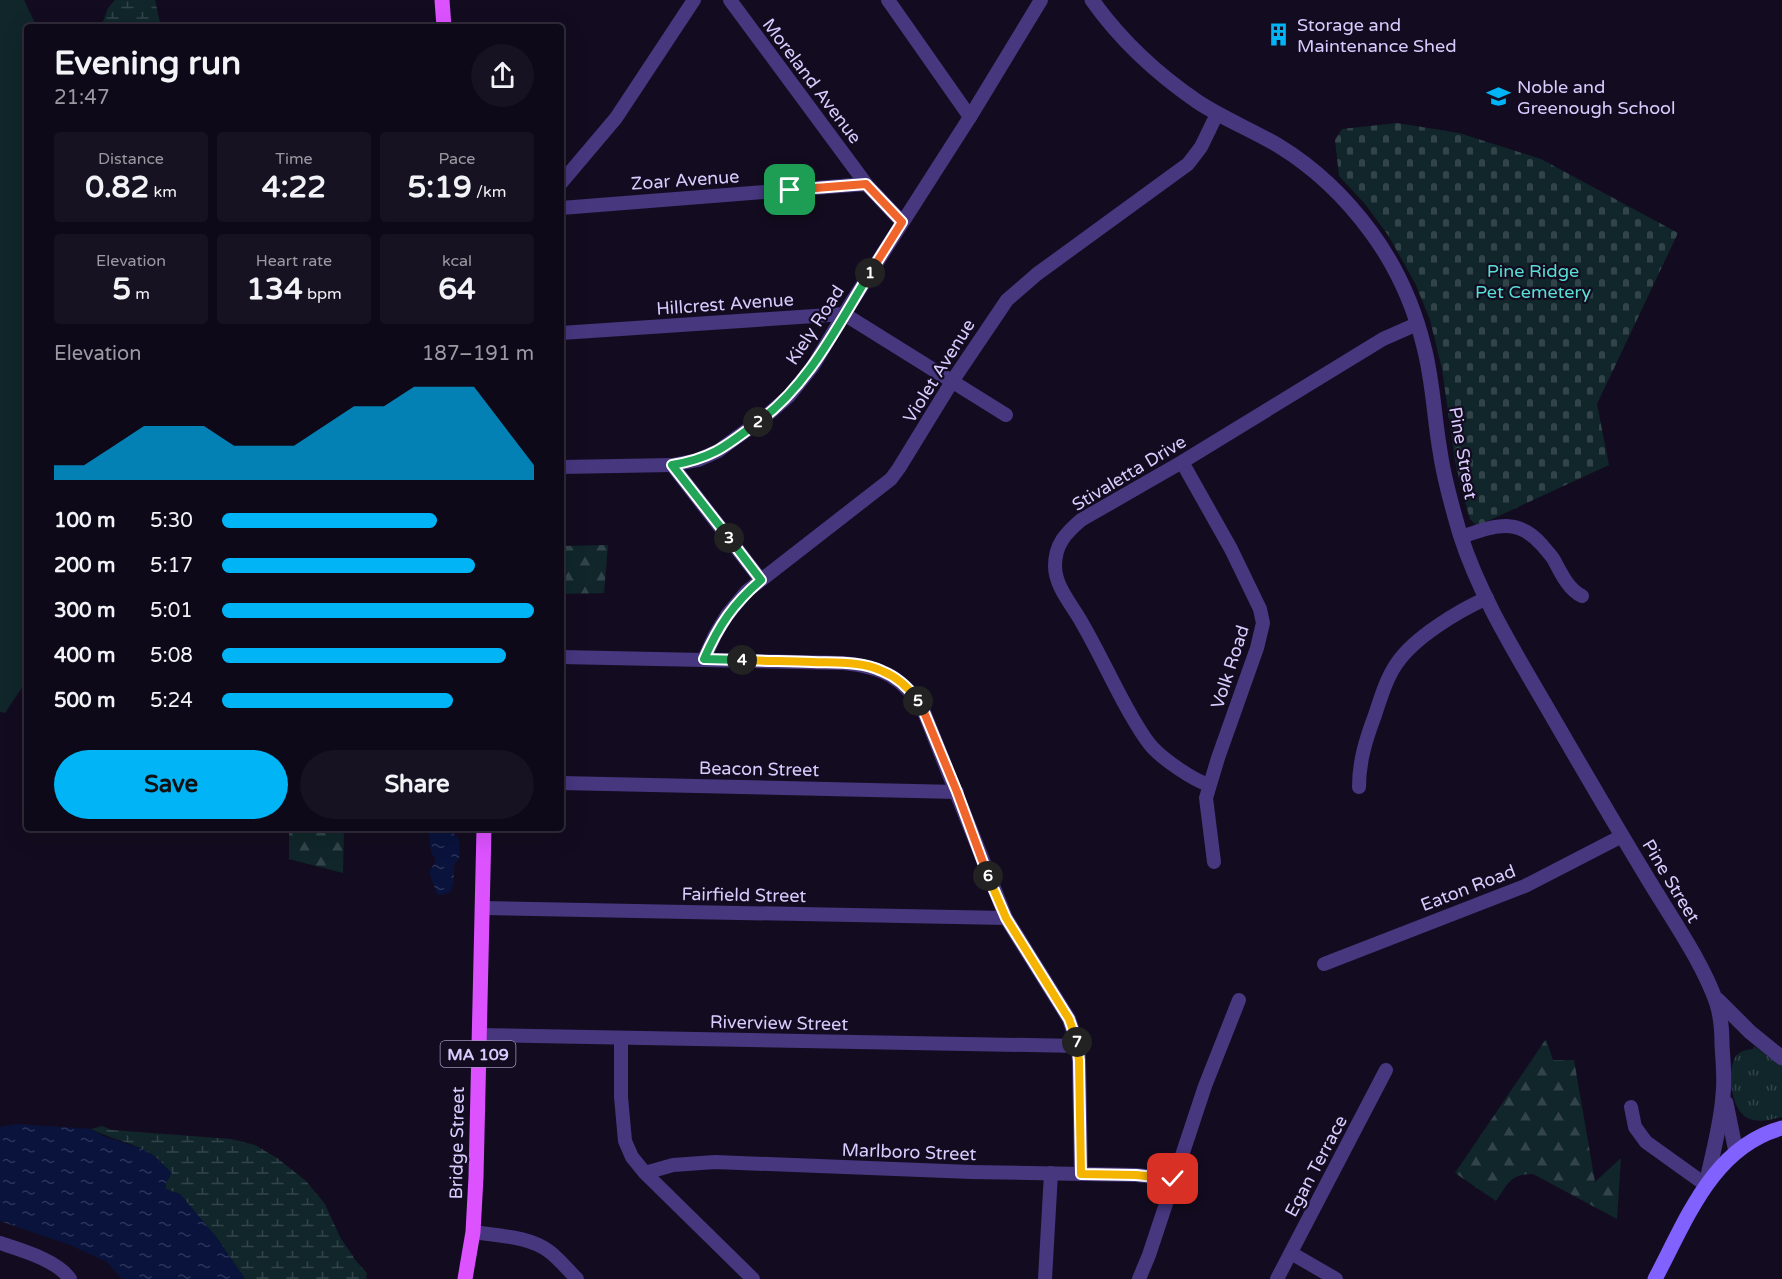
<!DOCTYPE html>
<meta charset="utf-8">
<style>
:root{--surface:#0e0918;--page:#171221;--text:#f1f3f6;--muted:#9b9aa2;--line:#2e2a37;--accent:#00b4f6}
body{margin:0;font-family:"Varela Round",sans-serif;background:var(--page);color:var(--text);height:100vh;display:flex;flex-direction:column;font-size:22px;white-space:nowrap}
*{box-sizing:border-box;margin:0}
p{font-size:20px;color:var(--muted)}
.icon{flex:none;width:33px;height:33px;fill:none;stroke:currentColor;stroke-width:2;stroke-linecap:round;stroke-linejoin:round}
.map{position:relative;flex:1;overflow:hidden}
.details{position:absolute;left:24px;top:24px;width:540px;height:807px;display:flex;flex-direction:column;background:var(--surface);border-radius:6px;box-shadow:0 6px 24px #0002,0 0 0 2px var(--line)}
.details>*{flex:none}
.pin{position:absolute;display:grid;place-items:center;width:51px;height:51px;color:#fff;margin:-26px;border-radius:12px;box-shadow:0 3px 9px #0006}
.km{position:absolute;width:30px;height:30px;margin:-15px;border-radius:50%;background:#222;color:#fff;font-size:16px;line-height:30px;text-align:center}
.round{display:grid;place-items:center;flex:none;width:63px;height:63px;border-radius:32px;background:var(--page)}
.headline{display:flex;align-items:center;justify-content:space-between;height:102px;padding:0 30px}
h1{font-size:33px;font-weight:800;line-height:45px}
.metrics{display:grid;grid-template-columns:repeat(3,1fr);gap:9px;height:102px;padding:6px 30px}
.metrics div{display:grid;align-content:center;border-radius:6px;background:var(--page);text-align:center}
.metrics b{font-size:30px;font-weight:800}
.metrics small{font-size:16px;font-weight:400}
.metrics p{font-size:16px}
.chart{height:168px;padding:12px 30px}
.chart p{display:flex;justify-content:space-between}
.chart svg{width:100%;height:108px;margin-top:6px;fill:var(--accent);opacity:.7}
.primary-button{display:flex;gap:12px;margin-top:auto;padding:12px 30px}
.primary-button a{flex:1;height:69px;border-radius:36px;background:var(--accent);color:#111;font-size:24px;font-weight:800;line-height:69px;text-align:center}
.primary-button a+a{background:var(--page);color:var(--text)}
ul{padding:0 30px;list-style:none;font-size:20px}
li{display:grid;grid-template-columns:96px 72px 1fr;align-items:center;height:45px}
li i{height:15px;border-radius:8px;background:var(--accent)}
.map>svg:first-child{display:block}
.grass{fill:url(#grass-tufts)}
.forest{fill:url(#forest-firs)}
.wetland{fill:url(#wetland-marsh)}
.cemetery{fill:url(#cemetery-stones)}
.park{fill:#10262a}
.water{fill:url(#water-ripples)}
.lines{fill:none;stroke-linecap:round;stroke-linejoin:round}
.minor{stroke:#46377f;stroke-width:14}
.tertiary{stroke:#46377f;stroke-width:15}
.secondary{stroke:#8162ff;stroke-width:15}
.primary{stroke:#dc52ff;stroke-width:15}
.split-1-casing{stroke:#fff;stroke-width:12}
.split-2-casing{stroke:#fff;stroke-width:12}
.split-3-casing{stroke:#fff;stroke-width:12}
.split-4-casing{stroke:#fff;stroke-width:12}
.split-5-casing{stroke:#fff;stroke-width:12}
.split-6-casing{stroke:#fff;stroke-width:12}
.split-7-casing{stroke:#fff;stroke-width:12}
.split-8-casing{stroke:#fff;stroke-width:12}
.split-1{stroke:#f0652b;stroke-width:8}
.split-2{stroke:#22a559;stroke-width:8}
.split-3{stroke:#22a559;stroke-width:8}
.split-4{stroke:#22a559;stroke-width:8}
.split-5{stroke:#f5b400;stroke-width:8}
.split-6{stroke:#f0652b;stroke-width:8}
.split-7{stroke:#f5b400;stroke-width:8}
.split-8{stroke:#f5b400;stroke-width:8}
.labels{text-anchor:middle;stroke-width:4.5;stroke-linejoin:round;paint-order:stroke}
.shield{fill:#130c20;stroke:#9e92bc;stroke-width:1.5}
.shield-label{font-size:16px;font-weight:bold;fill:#dacbff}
.poi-label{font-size:18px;fill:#dacbff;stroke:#130c20;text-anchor:start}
.street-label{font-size:18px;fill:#dacbff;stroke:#130c20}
.park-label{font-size:18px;fill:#57dfd4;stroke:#130c20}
</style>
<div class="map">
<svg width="1782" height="1279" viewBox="0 0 1782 1279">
<defs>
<pattern id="grass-tufts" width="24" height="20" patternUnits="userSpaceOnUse" patternTransform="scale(1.5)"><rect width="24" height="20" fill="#10262a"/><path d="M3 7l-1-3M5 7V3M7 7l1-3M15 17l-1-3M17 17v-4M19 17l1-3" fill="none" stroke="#32444a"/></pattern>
<pattern id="forest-firs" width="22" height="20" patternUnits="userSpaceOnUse" patternTransform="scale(1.5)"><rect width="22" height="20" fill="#10262a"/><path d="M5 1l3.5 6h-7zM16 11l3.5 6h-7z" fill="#32444a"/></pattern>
<pattern id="wetland-marsh" width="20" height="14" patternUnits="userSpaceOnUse" patternTransform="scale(1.5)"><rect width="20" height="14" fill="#10262a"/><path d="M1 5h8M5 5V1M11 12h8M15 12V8" fill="none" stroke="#32444a"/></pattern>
<pattern id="cemetery-stones" width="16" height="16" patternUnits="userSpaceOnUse" patternTransform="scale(1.5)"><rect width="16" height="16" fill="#10262a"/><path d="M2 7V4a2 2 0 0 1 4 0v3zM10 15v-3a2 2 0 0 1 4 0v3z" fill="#32444a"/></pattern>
<pattern id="water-ripples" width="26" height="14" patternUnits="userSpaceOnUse" patternTransform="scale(1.5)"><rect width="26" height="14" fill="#09133c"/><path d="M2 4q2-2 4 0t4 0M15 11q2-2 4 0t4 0" fill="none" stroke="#2c3459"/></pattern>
</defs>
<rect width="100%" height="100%" fill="#130c20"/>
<!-- grass -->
<path class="grass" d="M 1754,1046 L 1782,1066 L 1782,1117 C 1772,1119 1760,1123 1750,1119 C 1731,1113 1726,1071 1736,1056 C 1740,1051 1746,1050 1753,1049 Z"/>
<!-- forest -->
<g class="forest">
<path d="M 608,545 L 604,593 L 561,594 L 561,546 Z"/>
<path d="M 289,828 L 344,828 L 343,873 L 289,859 Z"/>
<path d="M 1546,1039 L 1553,1060 L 1574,1060 L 1595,1182 L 1621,1158 L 1617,1219 L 1533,1174 C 1510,1174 1508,1184 1496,1201 L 1455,1173 Z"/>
</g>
<!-- wetland -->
<g class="wetland">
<path d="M 115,0 L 155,0 L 161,27 L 101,27 L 108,8 Z"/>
<path d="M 102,1126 L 112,1130 L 231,1139 L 255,1145 L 277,1158 L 306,1181 L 325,1204 L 340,1237 L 356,1261 L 367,1273 L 366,1279 L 245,1279 L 217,1238 L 180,1194 L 165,1189 L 167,1180 L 170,1177 C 161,1146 115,1142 91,1129 Z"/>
</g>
<!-- cemetery -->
<path class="cemetery" d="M 1397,123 L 1459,133 L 1541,159 L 1678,233 L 1597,404 L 1609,465 L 1477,526 L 1470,519 L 1462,491 L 1455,461 L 1442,369 L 1430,320 L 1415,283 L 1388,235 L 1365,204 L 1339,176 L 1335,140 L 1342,129 Z"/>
<!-- park -->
<path class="park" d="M 0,0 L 24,0 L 37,27 L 27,27 L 27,680 L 5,713 L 0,712 Z"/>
<!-- water -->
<g class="water">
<path d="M 428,828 L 454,828 L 453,833 L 459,839 L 460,856 L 454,865 L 454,880 L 451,892 L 442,895 L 437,894 L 430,875 L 430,870 L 436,861 L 431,852 Z"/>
<path d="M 16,1124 L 91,1129 L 103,1136 L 140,1148 L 153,1155 L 172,1173 L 167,1180 L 165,1189 L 180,1194 L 217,1238 L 245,1279 L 122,1279 L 107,1262 L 70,1245 L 0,1221 L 0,1127 Z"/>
</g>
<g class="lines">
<!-- minor -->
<g class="minor">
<path d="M 730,0 L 866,184"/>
<path d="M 888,0 L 970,117"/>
<path d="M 561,183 L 616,118 L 694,0"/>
<path d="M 561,208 L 866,184 L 902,222"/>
<path d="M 561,333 L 844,314 L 1006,415"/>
<path d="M 1182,462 L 1231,549 L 1260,609 L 1263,623 L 1257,648 L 1218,758 L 1206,798 L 1214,862"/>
<path d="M 672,465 L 761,580"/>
<path d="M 561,467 L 672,465 L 698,460 L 718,451 L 765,417 L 789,396 L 813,366 L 844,314 L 970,117 L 1041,0"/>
<path d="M 1461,537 C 1494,526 1517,516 1542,545 C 1546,550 1551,555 1554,560 C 1561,573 1568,589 1582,596"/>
<path d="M 561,657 L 843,663 C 882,667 904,677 924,712 L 1006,918 L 1069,1019 L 1078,1046 L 1079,1061 L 1081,1174"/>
<path d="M 704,659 L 715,635 L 727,615 L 747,591 L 891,479 L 899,468 L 953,380 L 1007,300 L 1037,274 L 1188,164 L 1201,147 L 1217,114"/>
<path d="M 561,783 L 957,792"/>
<path d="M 1209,785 C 1193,780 1164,760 1152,747 C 1144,738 1138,727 1132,717 C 1114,686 1100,654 1082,623 C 1073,606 1055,587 1055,566 C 1055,544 1066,533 1081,520 L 1182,462 L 1383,339 L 1417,324"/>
<path d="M 1359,787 C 1359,761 1366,739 1375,715 C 1381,697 1386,679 1397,663 C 1415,637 1458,611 1487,598"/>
<path d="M 482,908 L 1006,918"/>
<path d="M 1324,964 L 1525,886 L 1622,836"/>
<path d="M 479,1035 L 1078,1046"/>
<path d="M 621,1038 L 621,1097 L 625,1141 L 632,1157 L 645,1173 L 753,1279"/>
<path d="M 1631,1107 L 1635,1127 L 1646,1142 L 1706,1185"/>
<path d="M 645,1173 L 673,1165 L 715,1162 L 971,1172 L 1136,1175 L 1173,1179"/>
<path d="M 473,1232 C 498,1236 530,1236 550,1252 C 560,1260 568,1270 577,1279"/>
<path d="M 0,1243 C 21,1250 57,1260 70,1279"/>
<path d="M 1291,1253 L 1336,1279"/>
<path d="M 1045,1279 L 1051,1173"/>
<path d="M 1139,1279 L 1149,1255 L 1205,1086 L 1239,1000"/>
<path d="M 1277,1279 L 1386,1070"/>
</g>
<!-- tertiary -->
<g class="tertiary">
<path d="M 1092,0 C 1121,41 1157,74 1198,102 C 1224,119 1252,130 1279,146 C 1315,168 1346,198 1371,232 C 1396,266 1414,306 1424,347 C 1433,381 1434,417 1440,451 C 1444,479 1452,507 1460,534 C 1479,594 1513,649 1545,704 C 1578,761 1611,818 1645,874 C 1668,913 1703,962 1717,1004 C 1721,1017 1722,1031 1722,1045 C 1723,1062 1725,1079 1723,1095 C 1721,1125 1712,1155 1706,1185"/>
<path d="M 1718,1000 L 1750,1032 L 1782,1058"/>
<path d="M 1726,1103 L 1736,1152"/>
</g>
<!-- secondary -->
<path class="secondary" d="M 1655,1279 C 1686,1221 1712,1147 1782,1128"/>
<!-- primary -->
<g class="primary">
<path d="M 442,0 L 444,27"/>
<path d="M 465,1279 L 473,1232 L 476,1177 L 484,828"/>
</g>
</g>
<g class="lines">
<defs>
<path id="split-1" d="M 790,190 L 866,184 L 902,222 L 870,273"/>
<path id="split-2" d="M 758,422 C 809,385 837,326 870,273"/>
<path id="split-3" d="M 729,538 L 672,465 C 713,458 726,446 758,422"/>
<path id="split-4" d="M 729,538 L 761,580 C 733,604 719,625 704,659 L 742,660"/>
<path id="split-5" d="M 742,660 C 765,661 789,661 812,662 C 835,663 861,661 882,671 C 897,677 909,688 918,701"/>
<path id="split-6" d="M 918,701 L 924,712 L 957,792 L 988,876"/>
<path id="split-7" d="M 988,876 L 1006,918 L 1069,1019 L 1077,1042"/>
<path id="split-8" d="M 1077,1042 L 1079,1061 L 1081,1174 L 1136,1175 L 1173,1179"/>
</defs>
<!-- split-1 casing -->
<use href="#split-1" class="split-1-casing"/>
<!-- split-2 casing -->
<use href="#split-2" class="split-2-casing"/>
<!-- split-3 casing -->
<use href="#split-3" class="split-3-casing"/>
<!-- split-4 casing -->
<use href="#split-4" class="split-4-casing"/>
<!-- split-5 casing -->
<use href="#split-5" class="split-5-casing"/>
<!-- split-6 casing -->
<use href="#split-6" class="split-6-casing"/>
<!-- split-7 casing -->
<use href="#split-7" class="split-7-casing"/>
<!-- split-8 casing -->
<use href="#split-8" class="split-8-casing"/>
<!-- split-1 -->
<use href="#split-1" class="split-1"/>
<!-- split-2 -->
<use href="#split-2" class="split-2"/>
<!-- split-3 -->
<use href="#split-3" class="split-3"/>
<!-- split-4 -->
<use href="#split-4" class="split-4"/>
<!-- split-5 -->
<use href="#split-5" class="split-5"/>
<!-- split-6 -->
<use href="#split-6" class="split-6"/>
<!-- split-7 -->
<use href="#split-7" class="split-7"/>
<!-- split-8 -->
<use href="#split-8" class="split-8"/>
</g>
<!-- icons -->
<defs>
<symbol id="building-bare" viewBox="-9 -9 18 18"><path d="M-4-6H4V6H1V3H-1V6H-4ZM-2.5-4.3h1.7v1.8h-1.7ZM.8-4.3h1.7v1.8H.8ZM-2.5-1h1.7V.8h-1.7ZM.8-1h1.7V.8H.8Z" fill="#00b4f6" stroke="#130c20" stroke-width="2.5" paint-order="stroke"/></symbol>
<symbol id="school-bare" viewBox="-9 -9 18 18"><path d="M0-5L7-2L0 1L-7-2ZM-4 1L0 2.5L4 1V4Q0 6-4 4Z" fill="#00b4f6" stroke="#130c20" stroke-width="2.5" paint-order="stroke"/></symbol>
</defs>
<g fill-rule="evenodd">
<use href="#building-bare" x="1262" y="18" width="33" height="33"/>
<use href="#school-bare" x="1482" y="80" width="33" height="33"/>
</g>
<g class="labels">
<!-- shield labels -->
<rect class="shield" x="440.5" y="1041" width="75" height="26" rx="4.5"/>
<g class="shield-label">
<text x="478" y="1060">MA 109</text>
</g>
<!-- poi labels -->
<g class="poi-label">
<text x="1297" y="31">Storage and<tspan x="1297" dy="21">Maintenance Shed</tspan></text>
<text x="1517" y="93">Noble and<tspan x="1517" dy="21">Greenough School</tspan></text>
</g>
<!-- street labels -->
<g class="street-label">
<text transform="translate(812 81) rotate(53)" y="6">Moreland Avenue</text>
<text transform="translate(685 180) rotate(-4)" y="6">Zoar Avenue</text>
<text transform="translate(725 304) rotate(-4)" y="6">Hillcrest Avenue</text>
<text transform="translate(815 325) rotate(-57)" y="6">Kiely Road</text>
<text transform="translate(939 371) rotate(-58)" y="6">Violet Avenue</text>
<text transform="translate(1463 453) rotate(80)" y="6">Pine Street</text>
<text transform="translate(1129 473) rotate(-31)" y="6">Stivaletta Drive</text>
<text transform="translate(1230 667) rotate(-72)" y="6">Volk Road</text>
<text transform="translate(759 769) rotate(1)" y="6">Beacon Street</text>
<text transform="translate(1671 881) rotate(59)" y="6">Pine Street</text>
<text transform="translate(1468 888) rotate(-21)" y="6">Eaton Road</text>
<text transform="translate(744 895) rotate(1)" y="6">Fairfield Street</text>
<text transform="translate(779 1023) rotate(1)" y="6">Riverview Street</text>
<text transform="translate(457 1143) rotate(-89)" y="6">Bridge Street</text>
<text transform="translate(909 1152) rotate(2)" y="6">Marlboro Street</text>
<text transform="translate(1316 1166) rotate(-62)" y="6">Egan Terrace</text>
</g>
<!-- park labels -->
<g class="park-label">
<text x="1533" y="277">Pine Ridge<tspan x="1533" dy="21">Pet Cemetery</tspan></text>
</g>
</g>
</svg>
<div class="pin" style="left:790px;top:190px;background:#1e9e55"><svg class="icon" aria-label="arrive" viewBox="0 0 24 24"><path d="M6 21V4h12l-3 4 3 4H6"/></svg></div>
<div class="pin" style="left:1173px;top:1179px;background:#d93025"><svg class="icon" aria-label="check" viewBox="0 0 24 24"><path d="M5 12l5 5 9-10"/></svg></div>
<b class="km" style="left:870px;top:273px">1</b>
<b class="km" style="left:758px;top:422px">2</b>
<b class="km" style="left:729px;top:538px">3</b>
<b class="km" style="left:742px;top:660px">4</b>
<b class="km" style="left:918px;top:701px">5</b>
<b class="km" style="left:988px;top:876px">6</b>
<b class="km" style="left:1077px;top:1042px">7</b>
<section class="details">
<div class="headline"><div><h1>Evening run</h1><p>21:47</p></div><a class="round"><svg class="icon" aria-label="share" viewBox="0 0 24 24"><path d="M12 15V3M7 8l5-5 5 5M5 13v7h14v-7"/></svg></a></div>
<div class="metrics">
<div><p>Distance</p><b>0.82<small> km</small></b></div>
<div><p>Time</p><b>4:22</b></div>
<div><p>Pace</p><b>5:19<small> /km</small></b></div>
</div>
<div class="metrics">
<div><p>Elevation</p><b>5<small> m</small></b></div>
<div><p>Heart rate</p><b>134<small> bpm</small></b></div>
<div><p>kcal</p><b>64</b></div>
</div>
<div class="chart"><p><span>Elevation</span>187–191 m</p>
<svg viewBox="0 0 160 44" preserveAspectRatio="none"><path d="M0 44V38L10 38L20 30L30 22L40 22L50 22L60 30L70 30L80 30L90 22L100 14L110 14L120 6L130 6L140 6L150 22L160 38V44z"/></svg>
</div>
<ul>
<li><b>100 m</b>5:30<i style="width:69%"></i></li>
<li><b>200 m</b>5:17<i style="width:81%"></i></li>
<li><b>300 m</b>5:01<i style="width:100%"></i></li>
<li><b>400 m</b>5:08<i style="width:91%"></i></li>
<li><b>500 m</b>5:24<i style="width:74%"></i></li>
</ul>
<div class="primary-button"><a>Save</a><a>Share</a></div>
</section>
</div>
